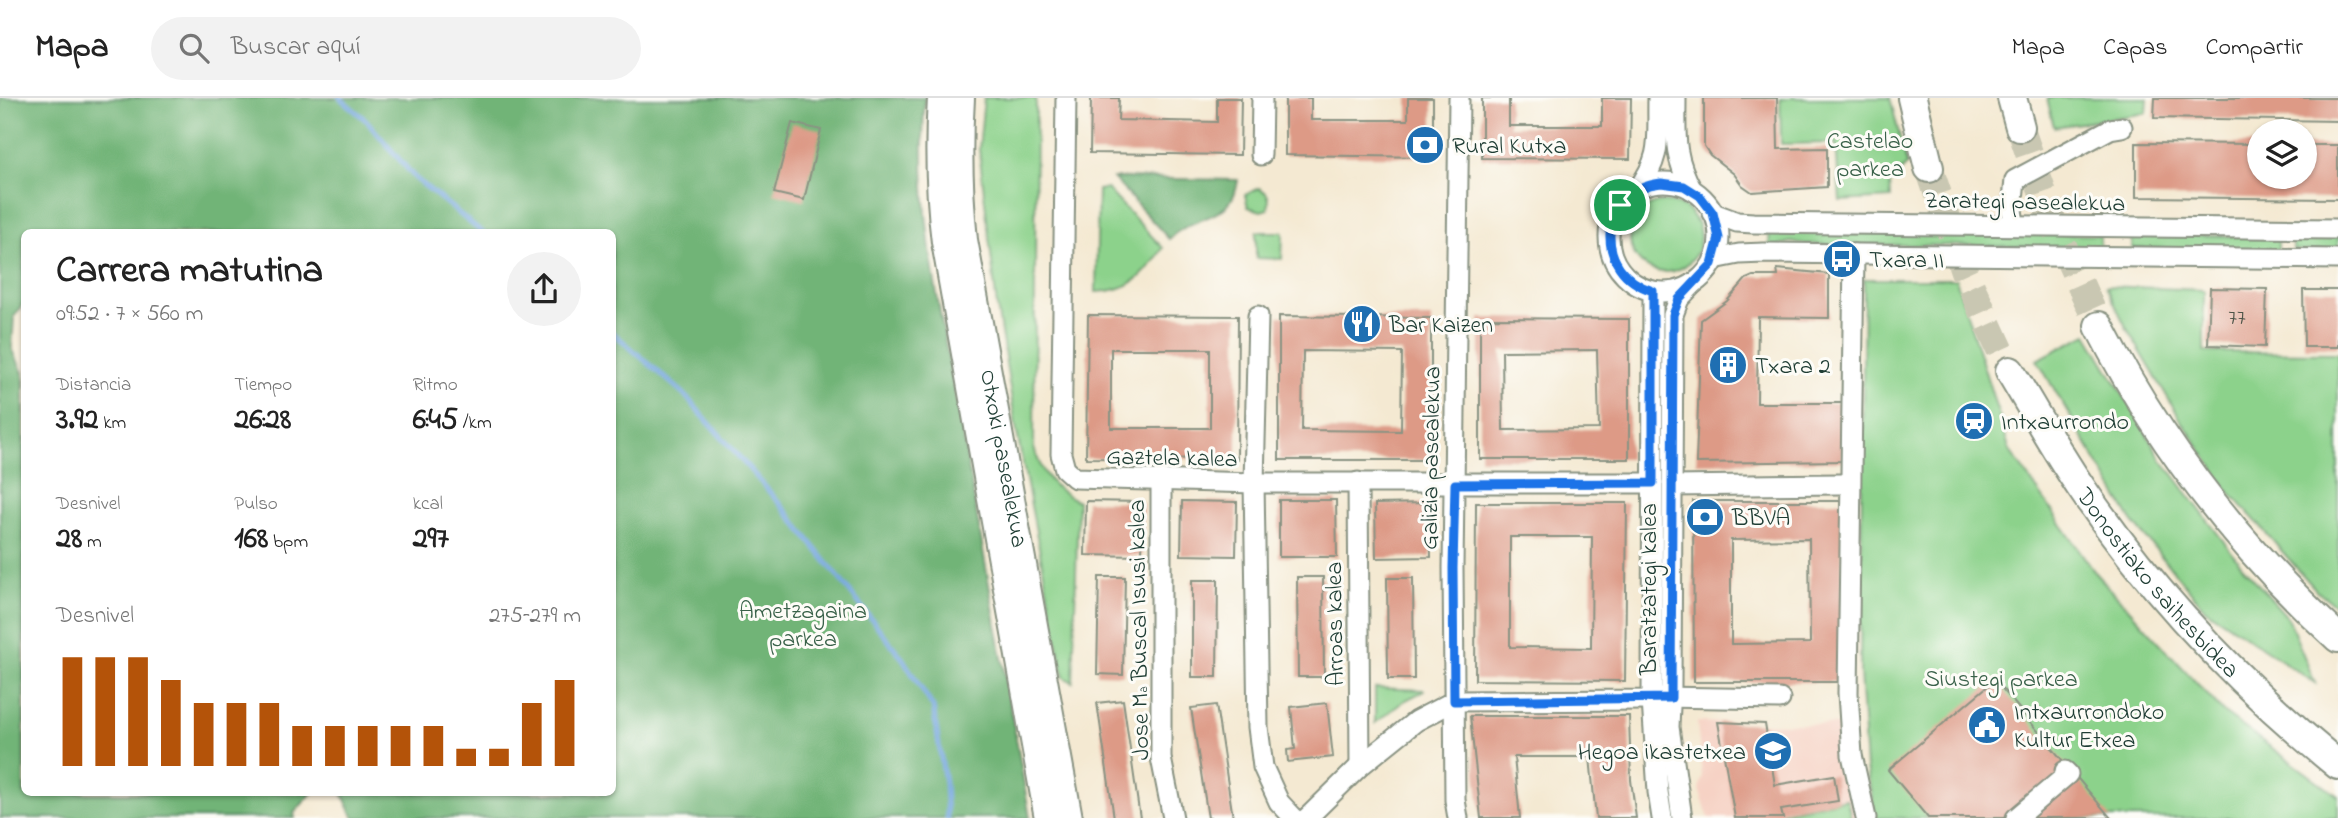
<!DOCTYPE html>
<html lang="es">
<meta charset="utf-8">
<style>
:root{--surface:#fff;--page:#f2f2f2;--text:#222;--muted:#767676;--line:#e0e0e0;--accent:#b45309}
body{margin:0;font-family:"Indie Flower",sans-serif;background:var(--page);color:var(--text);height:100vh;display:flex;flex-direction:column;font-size:26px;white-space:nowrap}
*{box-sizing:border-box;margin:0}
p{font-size:23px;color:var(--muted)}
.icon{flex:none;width:38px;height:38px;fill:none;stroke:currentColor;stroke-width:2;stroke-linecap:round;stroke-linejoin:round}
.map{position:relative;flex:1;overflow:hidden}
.sheet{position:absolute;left:21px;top:131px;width:595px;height:567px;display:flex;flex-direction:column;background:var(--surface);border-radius:10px;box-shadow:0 2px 5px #0004}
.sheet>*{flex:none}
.buttons{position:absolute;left:2247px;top:21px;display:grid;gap:14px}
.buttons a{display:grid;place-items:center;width:70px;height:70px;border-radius:50%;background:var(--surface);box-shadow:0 2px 5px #0004;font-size:35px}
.pin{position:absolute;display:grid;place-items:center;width:60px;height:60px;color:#fff;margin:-30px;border:4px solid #fff;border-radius:50%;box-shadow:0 2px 7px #0007}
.round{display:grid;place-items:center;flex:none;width:74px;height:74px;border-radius:37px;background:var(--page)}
.summary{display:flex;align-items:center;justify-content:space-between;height:119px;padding:0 35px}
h1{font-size:38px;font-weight:700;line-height:52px}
.metrics{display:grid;grid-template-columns:repeat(3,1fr);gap:10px;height:119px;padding:7px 35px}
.metrics div{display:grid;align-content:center}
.metrics b{font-size:30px;font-weight:700}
.metrics small{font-size:19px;font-weight:400}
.metrics p{font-size:19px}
.chart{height:196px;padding:14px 35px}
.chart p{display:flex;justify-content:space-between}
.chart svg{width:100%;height:126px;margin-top:7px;stroke:var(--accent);stroke-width:6}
header{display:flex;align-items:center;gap:42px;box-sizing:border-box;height:98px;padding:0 35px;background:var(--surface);border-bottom:2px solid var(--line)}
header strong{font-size:33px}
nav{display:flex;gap:38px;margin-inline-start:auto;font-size:24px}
.search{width:490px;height:63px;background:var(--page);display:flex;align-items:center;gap:18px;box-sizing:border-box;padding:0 24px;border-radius:38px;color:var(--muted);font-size:26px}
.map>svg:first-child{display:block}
.built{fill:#f6d2c4}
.green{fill:#8cd28b;stroke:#568860;stroke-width:2}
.forest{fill:#71b477;stroke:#487856;stroke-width:2}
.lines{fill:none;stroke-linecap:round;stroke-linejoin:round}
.stream{stroke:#71a4dd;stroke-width:5}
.building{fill:#dd9a86;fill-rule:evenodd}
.highway-tunnel{stroke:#c9c7b2;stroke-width:28;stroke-dasharray:28 14;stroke-linecap:butt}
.minor-casing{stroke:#8a9383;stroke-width:23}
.major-casing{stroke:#8a9383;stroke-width:28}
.highway-casing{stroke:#8a9383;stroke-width:32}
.minor{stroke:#fff;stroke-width:19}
.major{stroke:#fff;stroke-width:24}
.highway{stroke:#fff;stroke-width:28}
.route-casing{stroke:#fff;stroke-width:14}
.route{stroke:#1a73e8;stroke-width:9}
.labels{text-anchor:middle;stroke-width:6;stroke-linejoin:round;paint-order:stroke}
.number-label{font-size:21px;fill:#4e5448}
.park-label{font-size:24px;fill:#3a624a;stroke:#fdfcf7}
.poi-label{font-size:24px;fill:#1f3d34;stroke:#fdfcf7;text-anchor:start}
.street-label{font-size:24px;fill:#1f3d34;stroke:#fdfcf7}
</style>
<header>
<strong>Mapa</strong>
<div class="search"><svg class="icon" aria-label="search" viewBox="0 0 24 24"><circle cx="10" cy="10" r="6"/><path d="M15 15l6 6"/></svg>Buscar aquí</div>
<nav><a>Mapa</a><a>Capas</a><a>Compartir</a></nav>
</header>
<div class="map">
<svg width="2338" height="720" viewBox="0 0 2338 720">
<rect width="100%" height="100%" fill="#fdfcf7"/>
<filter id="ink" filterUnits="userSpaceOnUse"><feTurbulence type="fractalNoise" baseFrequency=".0143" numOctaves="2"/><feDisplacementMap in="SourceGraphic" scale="14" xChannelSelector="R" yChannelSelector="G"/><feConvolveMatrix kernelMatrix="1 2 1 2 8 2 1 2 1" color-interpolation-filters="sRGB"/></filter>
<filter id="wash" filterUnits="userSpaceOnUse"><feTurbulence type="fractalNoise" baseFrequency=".00686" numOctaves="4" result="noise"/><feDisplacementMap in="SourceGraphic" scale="28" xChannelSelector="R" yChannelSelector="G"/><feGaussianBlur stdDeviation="1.57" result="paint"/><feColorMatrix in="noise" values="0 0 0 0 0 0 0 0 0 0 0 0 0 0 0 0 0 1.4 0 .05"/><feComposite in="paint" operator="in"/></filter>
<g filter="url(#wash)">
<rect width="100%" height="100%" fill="#f4e9d2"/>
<!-- built -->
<path class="built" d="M 1697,624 L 1843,627 L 1860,720 L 1709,720 L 1699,692 L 1702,679 Z"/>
<!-- green -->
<g class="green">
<path d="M 984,0 L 1036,0 L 1034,350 C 1042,377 1053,391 1078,403 L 1073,584 L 1064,579 L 1017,335 L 997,209 L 979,51 Z"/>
<path d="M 1780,0 L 1890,0 L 1907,67 L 1890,84 L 1891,100 L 1840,103 L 1836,45 L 1781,46 Z"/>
<path d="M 2047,0 L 2148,0 L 2147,15 L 2054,29 Z"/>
<path d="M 1259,90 C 1269,95 1270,100 1268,111 L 1261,113 L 1248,109 L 1245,97 Z"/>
<path d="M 1107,91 L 1163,150 C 1145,178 1131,193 1096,194 L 1098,92 Z"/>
<circle cx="1665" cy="139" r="35"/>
<path d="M 1761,131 L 2100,137 L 2100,149 L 1800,146 L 1791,144 L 1770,151 L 1769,136 L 1761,136 Z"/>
<path d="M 1256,134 L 1283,134 L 1282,161 L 1256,160 Z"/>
<path d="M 2133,136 L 2278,139 L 2278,152 L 2132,150 Z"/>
<rect x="2293" y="139" width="45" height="13"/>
<path d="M 1864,181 L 1956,181 L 2010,353 L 2094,473 L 2224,615 L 2338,698 L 2338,720 L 1876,720 L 1866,670 L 1860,574 Z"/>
<path d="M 2106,188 L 2204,192 L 2204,254 L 2338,255 L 2338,509 L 2317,493 L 2229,393 L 2181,322 L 2126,229 Z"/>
<path d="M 2087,236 L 2162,362 L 2243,469 L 2288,520 L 2315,585 L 2205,511 L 2132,423 L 2037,262 Z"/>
<path d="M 1375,590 L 1424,592 L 1424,593 L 1404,603 L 1375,625 Z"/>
<path d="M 1847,701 L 1851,720 L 1785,720 L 1783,714 Z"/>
</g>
<!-- forest -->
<g class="forest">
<path d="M 0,0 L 925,0 C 915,110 941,219 961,327 C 985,458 1008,589 1030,720 L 354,720 L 342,695 L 612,695 L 612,135 L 24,135 L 24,204 L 14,219 L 12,250 L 24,277 L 24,695 L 312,695 L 294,715 L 295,720 L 0,720 Z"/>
<path d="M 1113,80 L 1238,82 C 1233,125 1194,115 1169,141 Z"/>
</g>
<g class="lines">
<!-- stream -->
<g class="stream">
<path d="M 340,0 L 367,23 L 415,80 L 483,135"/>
<path d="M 612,234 L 683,295 L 787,414 L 903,561 L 933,609 L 945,685 L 947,720"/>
</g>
</g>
<g id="blocks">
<!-- building -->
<g class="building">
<path d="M 1091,0 L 1119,0 L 1118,22 L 1217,24 L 1217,0 L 1241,0 L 1240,57 L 1090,55 Z"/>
<path d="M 1285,0 L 1311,0 L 1311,22 L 1408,22 L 1408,0 L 1433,0 L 1433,59 L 1285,57 Z"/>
<path d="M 1482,0 L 1509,0 L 1509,28 L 1602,28 L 1602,0 L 1631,0 L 1630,61 L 1482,60 Z"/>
<path d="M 1704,0 L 1777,0 L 1778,51 L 1827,50 L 1827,89 L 1752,94 L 1742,87 L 1734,76 L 1710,57 L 1704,48 Z"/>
<path d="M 2155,0 L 2338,0 L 2338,23 L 2154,20 Z"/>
<path d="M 792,25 L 821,32 L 804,102 L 774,95 Z"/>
<path d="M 2136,45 L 2259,46 L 2259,79 L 2305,79 L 2305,47 L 2338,47 L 2338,101 L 2136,99 Z"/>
<path d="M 1777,171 L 1829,176 L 1829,220 L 1758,219 L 1757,305 L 1842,305 L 1843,363 L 1696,365 L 1701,222 L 1727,203 L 1746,181 L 1753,178 L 1778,178 Z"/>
<path d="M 2210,190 L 2267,191 L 2265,249 L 2208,247 Z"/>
<path d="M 2303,192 L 2338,192 L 2338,249 L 2304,249 Z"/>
<path d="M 1088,217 L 1238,218 L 1237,361 L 1086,360 ZM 1111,251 L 1210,251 L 1210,330 L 1111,330 Z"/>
<path d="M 1279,218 L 1431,220 L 1431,362 L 1279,362 ZM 1303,253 L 1402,254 L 1401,333 L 1302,332 Z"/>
<path d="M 1480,220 L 1629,221 L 1629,361 L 1480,361 ZM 1597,252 L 1599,331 L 1503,332 L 1502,253 Z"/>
<path d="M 1279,402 L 1336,402 L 1337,459 L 1279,459 Z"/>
<path d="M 1086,403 L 1143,404 L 1142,458 L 1085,457 Z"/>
<path d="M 1182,403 L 1237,404 L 1236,458 L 1181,457 Z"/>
<path d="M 1693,403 L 1842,403 L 1843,584 L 1694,584 ZM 1809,441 L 1810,545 L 1731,546 L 1731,442 Z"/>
<path d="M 1430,405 L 1431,459 L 1376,460 L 1375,406 Z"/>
<path d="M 1476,405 L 1627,405 L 1625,583 L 1475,582 ZM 1510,439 L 1592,439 L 1591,550 L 1510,549 Z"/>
<path d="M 1099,479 L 1125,479 L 1123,577 L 1097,576 Z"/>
<path d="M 1297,479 L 1323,479 L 1324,579 L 1298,579 Z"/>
<path d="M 1387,480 L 1413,480 L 1414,581 L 1388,581 Z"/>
<path d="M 1192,482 L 1218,482 L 1217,579 L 1192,579 Z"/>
<path d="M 1995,582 L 2111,720 L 1928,720 L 1888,672 Z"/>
<path d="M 1123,602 L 1140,720 L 1114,720 L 1097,605 Z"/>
<path d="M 1327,605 L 1333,659 L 1288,664 L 1287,652 L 1295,651 L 1291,609 Z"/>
<path d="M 1216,607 L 1233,720 L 1208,720 L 1191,610 Z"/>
<path d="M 1470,618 L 1629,618 L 1631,682 L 1636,720 L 1596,720 L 1590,659 L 1514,659 L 1520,720 L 1481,720 Z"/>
<path d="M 1718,624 L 1765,626 L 1775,687 L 1834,677 L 1838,703 L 1781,712 L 1783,720 L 1735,720 Z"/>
</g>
</g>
</g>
<g filter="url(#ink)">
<use href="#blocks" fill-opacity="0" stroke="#8a9383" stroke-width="2"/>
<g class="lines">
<!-- highway-tunnel -->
<g class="highway-tunnel">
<path d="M 2020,29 L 2055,130 L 2099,228"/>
<path d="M 1929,70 L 1964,173 L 2010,273"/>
</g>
<defs>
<g id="minor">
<path d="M 1066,0 L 1061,356 L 1065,371 L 1075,380 L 1254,385 L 1653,385"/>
<path d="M 1676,0 C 1676,38 1673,57 1692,92"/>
<path d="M 1261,57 L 1262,0"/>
<circle cx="1664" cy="139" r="55"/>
<path d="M 1637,92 C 1663,58 1657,40 1658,0"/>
<path d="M 1713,115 L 1737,124 L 1753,125 L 2338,131"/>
<path d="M 2014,127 L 2012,111 L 2015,82 L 2110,31 L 2122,29"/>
<path d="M 1854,156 L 1848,595 L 1852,657 L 1866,720"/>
<path d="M 1714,161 L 1739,156 L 1764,155 L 2338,161"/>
<path d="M 1653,193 L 1652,602 L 1658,694 L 1662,720"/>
<path d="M 1258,218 L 1254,385 L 1258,629 L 1263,669 L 1279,704 L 1294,720"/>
<path d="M 1161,384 L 1161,660 L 1173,720"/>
<path d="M 1358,384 L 1360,668"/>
<path d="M 1673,388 L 1840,386"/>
<path d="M 1307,720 L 1360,668 L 1416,623 L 1454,603 L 1652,602 L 1661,599 L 1780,601"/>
<path d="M 1458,720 L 1455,702 L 1453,470 L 1459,0"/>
<path d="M 1682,720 L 1669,629 L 1671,588 L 1673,217 L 1679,201 L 1694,185"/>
<path d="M 2016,720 L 2068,676 L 2065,673"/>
</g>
<g id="major">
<path d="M 940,0 C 937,49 938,96 944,144 L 1047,720"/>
<path id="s1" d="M 962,0 C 959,48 960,94 965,142 L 1070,720"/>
</g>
<g id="highway">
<path d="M 1912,0 L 1929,70"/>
<path d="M 2012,0 L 2020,29"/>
<path d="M 2099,228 C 2159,345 2241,451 2338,540"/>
<path id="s2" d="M 2010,273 C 2034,313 2056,353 2082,391 C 2153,496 2240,587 2338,667"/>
</g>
</defs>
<!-- minor casing -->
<use href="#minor" class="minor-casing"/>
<!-- major casing -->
<use href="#major" class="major-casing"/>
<!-- highway casing -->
<use href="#highway" class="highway-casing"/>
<!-- minor -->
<use href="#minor" class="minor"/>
<!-- major -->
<use href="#major" class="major"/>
<!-- highway -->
<use href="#highway" class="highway"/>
</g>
</g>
<g class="lines" filter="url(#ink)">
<defs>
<path id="route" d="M 1661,85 L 1684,88 L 1700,98 L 1713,115 L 1719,140 L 1712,166 L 1679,201 L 1673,217 L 1671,600 L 1454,603 L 1453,470 L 1455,386 L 1653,385 L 1653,193 C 1592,175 1597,92 1661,85 Z"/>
</defs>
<!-- route casing -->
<use href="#route" class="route-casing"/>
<!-- route -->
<use href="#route" class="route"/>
</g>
<!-- icons -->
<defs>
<symbol id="bank-disc" viewBox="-11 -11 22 22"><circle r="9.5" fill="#1f6fb2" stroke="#fdfcf7"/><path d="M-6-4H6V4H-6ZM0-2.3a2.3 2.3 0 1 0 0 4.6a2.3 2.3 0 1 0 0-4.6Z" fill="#fff"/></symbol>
<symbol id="bus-disc" viewBox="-11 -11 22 22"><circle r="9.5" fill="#1f6fb2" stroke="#fdfcf7"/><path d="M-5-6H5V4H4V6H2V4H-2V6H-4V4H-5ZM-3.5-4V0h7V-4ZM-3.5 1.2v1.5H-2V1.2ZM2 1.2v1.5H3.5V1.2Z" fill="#fff"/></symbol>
<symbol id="restaurant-disc" viewBox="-11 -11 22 22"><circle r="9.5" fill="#1f6fb2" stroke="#fdfcf7"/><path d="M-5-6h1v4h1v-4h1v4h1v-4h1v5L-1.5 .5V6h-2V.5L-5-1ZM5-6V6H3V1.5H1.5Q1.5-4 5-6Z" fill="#fff"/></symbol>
<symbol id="building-disc" viewBox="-11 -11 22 22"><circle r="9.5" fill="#1f6fb2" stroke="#fdfcf7"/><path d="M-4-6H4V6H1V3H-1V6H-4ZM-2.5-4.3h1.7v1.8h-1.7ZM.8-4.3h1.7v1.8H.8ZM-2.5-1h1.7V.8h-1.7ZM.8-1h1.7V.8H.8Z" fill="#fff"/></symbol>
<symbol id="station-disc" viewBox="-11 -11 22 22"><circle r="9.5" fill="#1f6fb2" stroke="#fdfcf7"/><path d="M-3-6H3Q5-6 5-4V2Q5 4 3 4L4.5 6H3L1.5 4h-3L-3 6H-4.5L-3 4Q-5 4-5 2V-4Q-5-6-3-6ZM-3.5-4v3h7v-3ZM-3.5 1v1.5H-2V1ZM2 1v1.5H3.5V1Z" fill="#fff"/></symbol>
<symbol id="civic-disc" viewBox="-11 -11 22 22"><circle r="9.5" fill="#1f6fb2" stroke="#fdfcf7"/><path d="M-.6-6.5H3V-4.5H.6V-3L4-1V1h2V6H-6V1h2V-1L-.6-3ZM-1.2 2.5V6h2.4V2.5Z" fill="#fff"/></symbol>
<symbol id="school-disc" viewBox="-11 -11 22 22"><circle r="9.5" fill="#1f6fb2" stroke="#fdfcf7"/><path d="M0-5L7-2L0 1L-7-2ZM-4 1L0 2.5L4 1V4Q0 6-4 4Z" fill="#fff"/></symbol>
</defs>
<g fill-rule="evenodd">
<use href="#bank-disc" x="1403" y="25" width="44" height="44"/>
<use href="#bus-disc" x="1820" y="139" width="44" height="44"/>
<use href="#restaurant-disc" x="1340" y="204" width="44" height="44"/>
<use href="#building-disc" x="1706" y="245" width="44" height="44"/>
<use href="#station-disc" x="1952" y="301" width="44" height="44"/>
<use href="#bank-disc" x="1683" y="397" width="44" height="44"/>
<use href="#civic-disc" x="1965" y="605" width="44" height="44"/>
<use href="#school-disc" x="1751" y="631" width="44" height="44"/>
</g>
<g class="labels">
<!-- number labels -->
<g class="number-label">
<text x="2237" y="226">77</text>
</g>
<!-- park labels -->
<g class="park-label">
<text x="1870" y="50">Castelao<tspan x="1870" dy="28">parkea</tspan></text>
<text x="803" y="520">Ametzagaina<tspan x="803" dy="28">parkea</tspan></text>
<text x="2001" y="588">Siustegi parkea</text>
</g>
<!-- poi labels -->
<g class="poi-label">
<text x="1452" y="55">Rural Kutxa</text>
<text x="1869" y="169">Txara II</text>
<text x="1389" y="234">Bar Kaizen</text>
<text x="1755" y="275">Txara 2</text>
<text x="2001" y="331">Intxaurrondo</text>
<text x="1732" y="427">BBVA</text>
<text x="2014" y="621">Intxaurrondoko<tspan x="2014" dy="28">Kultur Etxea</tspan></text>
<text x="1746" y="661" text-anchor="end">Hegoa ikastetxea</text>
</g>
<!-- street labels -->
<g class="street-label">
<text transform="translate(2025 103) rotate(1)" y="8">Zarategi pasealekua</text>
<text transform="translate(1172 359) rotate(1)" y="8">Gaztela kalea</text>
<text transform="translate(1430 360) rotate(-89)" y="8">Galizia pasealekua</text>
<text dy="8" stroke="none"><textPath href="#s1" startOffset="364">Otxoki pasealekua</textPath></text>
<text dy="8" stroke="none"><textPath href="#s2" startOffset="259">Donostiako saihesbidea</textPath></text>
<text transform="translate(1648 491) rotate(-90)" y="8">Baratzategi kalea</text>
<text transform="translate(1334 526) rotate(-91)" y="8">Arroas kalea</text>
<text transform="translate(1138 532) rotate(-91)" y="8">Jose Mª Buscal Isusi kalea</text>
</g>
</g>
</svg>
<div class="buttons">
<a><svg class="icon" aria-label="layers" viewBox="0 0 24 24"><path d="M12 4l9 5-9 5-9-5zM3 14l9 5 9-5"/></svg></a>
</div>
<div class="pin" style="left:1620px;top:107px;background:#1e9e55"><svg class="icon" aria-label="arrive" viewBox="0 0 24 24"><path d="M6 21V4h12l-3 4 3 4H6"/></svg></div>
<section class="sheet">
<div class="summary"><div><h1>Carrera matutina</h1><p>09:52 · 7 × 560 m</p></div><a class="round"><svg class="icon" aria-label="share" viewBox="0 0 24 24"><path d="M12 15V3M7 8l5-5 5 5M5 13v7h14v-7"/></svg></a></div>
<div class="metrics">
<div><p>Distancia</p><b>3.92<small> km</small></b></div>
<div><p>Tiempo</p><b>26:28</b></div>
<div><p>Ritmo</p><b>6:45<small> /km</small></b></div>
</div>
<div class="metrics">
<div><p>Desnivel</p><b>28<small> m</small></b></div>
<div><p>Pulso</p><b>168<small> bpm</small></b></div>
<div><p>kcal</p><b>297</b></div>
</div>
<div class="chart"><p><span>Desnivel</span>275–279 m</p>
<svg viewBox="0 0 160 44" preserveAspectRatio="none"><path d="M5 44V6M15 44V6M25 44V6M35 44V14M45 44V22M55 44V22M65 44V22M75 44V30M85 44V30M95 44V30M105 44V30M115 44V30M125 44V38M135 44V38M145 44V22M155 44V14"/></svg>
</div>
</section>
</div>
